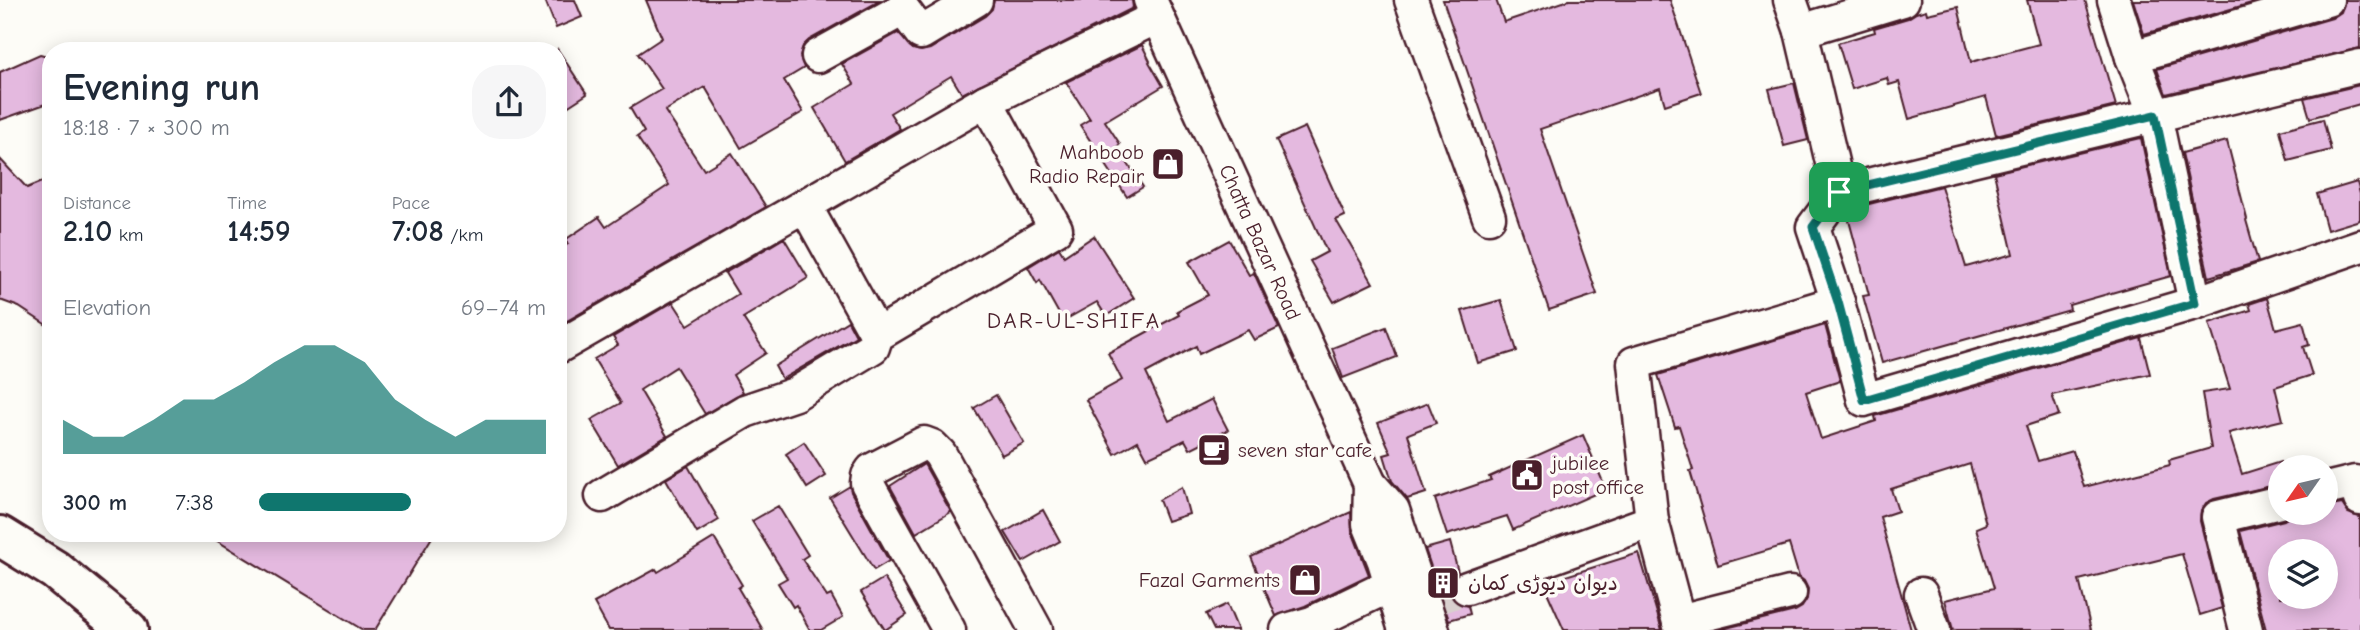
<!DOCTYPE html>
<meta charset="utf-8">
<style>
:root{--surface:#fff;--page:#f6f6f7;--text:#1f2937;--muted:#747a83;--accent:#0f766e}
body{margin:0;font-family:"Comic Neue","Playpen Sans Arabic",sans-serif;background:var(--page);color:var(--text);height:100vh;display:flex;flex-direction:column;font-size:26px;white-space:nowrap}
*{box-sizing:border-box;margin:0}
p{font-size:23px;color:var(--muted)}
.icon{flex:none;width:38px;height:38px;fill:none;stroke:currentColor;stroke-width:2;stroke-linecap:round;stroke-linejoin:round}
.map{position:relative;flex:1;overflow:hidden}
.panel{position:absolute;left:42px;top:42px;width:525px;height:500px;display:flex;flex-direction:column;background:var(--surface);border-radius:28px;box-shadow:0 4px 18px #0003}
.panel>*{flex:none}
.needle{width:46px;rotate:236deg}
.fabs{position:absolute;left:2268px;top:455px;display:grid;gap:14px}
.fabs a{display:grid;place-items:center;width:70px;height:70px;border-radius:50%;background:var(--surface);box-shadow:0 4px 18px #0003;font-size:35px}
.pin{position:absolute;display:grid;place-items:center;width:60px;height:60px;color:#fff;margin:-30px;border-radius:14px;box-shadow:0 4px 10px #0006}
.round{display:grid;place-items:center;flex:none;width:74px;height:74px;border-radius:28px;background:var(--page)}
.overview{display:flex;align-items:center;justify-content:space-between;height:119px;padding:0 21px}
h1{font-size:38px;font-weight:600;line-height:52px}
.stats{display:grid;grid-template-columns:repeat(3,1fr);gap:10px;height:119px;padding:7px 21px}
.stats div{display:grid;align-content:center}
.stats b{font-size:30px;font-weight:600}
.stats small{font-size:19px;font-weight:400}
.stats p{font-size:19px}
.chart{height:196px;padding:14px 21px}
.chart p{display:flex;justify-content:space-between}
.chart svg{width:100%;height:126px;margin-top:7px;fill:var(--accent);opacity:.7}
ul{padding:0 21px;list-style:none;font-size:23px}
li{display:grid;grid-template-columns:112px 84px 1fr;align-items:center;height:52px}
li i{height:18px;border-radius:9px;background:var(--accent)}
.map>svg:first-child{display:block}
.building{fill:#e4b9df;stroke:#4a1f2b;stroke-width:2;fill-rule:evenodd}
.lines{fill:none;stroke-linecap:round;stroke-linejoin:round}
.minor-tunnel{stroke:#d9d0ce;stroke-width:32;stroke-dasharray:32 16;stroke-linecap:butt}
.minor-casing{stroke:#4a1f2b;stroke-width:37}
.major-casing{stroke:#4a1f2b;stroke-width:44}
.minor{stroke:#fdfcf7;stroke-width:32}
.major{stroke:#fdfcf7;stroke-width:38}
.route-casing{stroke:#fff;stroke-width:14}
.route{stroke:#0f766e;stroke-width:9}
.labels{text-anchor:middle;stroke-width:7;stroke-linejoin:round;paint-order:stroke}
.poi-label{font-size:21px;fill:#4a1f2b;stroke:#fdfcf7;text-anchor:start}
.street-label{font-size:21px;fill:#4a1f2b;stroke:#fdfcf7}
.neighbourhood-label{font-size:23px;letter-spacing:2px;fill:#4a1f2b;stroke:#fdfcf7}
</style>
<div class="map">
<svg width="2360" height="630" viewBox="0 0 2360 630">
<rect width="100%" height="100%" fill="#fdfcf7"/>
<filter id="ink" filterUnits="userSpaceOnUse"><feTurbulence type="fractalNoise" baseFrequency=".0143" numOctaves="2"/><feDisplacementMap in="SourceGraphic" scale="14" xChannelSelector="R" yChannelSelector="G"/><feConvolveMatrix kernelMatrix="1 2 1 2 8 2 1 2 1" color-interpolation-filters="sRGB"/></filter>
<g filter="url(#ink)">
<!-- building -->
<g class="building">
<path d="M 545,0 L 575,0 L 582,17 L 556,28 Z"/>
<path d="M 646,0 L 881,0 L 809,40 L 803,46 L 800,56 L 804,68 L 784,80 L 803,112 L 741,148 L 705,87 L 665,111 L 704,170 L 732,153 L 766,207 L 558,326 L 558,250 L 568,244 L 565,240 L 599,217 L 606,227 L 669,185 L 637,137 L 644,132 L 630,108 L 662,89 L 638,54 L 662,38 Z"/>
<path d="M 994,0 L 1132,0 L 1133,8 L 962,94 L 951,76 L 890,113 L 900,129 L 845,161 L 814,108 L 854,84 L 842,64 L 898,33 L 913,49 L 921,51 L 930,49 L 985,16 L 992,9 Z"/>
<path d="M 1443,0 L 1496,0 L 1504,22 L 1569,0 L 1670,0 L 1701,93 L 1665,105 L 1660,88 L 1540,129 L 1597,294 L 1549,310 Z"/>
<path d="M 2027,0 L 2085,0 L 2116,106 L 1996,135 L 1986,97 L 1909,119 L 1899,82 L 1889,85 L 1887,78 L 1852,89 L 1838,43 L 1875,32 L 1874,28 L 1908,18 L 1916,13 L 1926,10 L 1927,14 L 1958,7 L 1971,62 L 2039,44 Z"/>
<path d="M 2133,0 L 2262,0 L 2144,34 Z"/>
<path d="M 2345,0 L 2360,0 L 2360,48 L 2166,94 L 2157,69 L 2332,18 L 2341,12 Z"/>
<path d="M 1142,45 L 1150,61 L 1149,62 L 1163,86 L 1105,121 L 1120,144 L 1117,147 L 1143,187 L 1127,197 L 1080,125 L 1090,119 L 1066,82 Z"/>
<path d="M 558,50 L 587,94 L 558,113 Z"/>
<path d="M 40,54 L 51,57 L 51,102 L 0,120 L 0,72 Z"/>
<path d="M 1794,83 L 1808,140 L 1784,146 L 1769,89 Z"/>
<path d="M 2360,85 L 2360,104 L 2310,118 L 2304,98 Z"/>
<path d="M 2323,119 L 2331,150 L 2288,161 L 2280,130 Z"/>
<path d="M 1305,127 L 1345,216 L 1336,220 L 1373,283 L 1334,302 L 1310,261 L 1327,252 L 1276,140 Z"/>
<path d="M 2141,138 L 2171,276 L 2069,305 L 2070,310 L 1882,363 L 1863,296 L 1869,295 L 1847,213 L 1849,209 L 1941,186 L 1966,267 L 2013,254 L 1994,173 Z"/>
<path d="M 2227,141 L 2247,219 L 2246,220 L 2258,262 L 2209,277 L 2182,153 Z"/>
<path d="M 0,159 L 27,188 L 51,178 L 51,328 L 19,307 L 0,300 Z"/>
<path d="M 2357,182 L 2360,194 L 2360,220 L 2327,230 L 2317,194 Z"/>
<path d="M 1094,236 L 1134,298 L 1106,316 L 1097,302 L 1063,321 L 1040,280 L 1037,283 L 1028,267 L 1059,248 L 1064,256 Z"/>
<path d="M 784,238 L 808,278 L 743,318 L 766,353 L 733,375 L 743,392 L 705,414 L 676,367 L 640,390 L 667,436 L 618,465 L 591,420 L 621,403 L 594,359 L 618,345 L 613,337 L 673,302 L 688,325 L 738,294 L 725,273 Z"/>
<path d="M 1229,240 L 1249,275 L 1254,273 L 1279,328 L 1254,340 L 1248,330 L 1199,354 L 1196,346 L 1146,373 L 1169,421 L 1212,399 L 1228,430 L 1190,449 L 1185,440 L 1147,458 L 1138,441 L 1115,454 L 1086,400 L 1122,380 L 1108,353 L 1179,315 L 1177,311 L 1208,295 L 1189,262 Z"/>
<path d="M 2267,298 L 2276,329 L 2303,322 L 2309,345 L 2303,347 L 2312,375 L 2275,387 L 2283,420 L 2229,433 L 2242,474 L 2280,462 L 2280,484 L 2214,499 L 2206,503 L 2201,511 L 2200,521 L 2222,608 L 2200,615 L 2182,554 L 2079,580 L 2091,630 L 1953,630 L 1945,600 L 1994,588 L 1976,528 L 1986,524 L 1970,464 L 1891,489 L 1898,511 L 1880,517 L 1911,630 L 1718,630 L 1795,611 L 1802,607 L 1807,599 L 1808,589 L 1804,581 L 1799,577 L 1789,544 L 1718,565 L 1690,471 L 1693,470 L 1679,426 L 1675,427 L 1658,375 L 1825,325 L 1840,381 L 1806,392 L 1821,439 L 1876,421 L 1875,416 L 2141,338 L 2150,374 L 2052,395 L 2059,415 L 2026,426 L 2038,461 L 2073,451 L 2084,487 L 2170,465 L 2169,460 L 2211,448 L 2202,393 L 2230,389 L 2209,323 L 2251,310 L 2249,304 Z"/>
<path d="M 1501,300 L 1517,351 L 1478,363 L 1462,311 Z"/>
<path d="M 848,321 L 856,336 L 782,379 L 775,366 Z"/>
<path d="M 1386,327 L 1397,357 L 1343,378 L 1332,348 Z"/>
<path d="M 996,395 L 1024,443 L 1002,455 L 974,408 Z"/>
<path d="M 1428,403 L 1436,423 L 1408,434 L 1426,493 L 1407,499 L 1392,481 L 1384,455 L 1391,453 L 1378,423 Z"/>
<path d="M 1583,435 L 1606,489 L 1513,530 L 1507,516 L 1447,535 L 1435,499 L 1491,480 L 1489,477 Z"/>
<path d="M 804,442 L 826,476 L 807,488 L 786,454 Z"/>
<path d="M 924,464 L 951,512 L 916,533 L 890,486 Z"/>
<path d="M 688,466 L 719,520 L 697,533 L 666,479 Z"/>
<path d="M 850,486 L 851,492 L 889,561 L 874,570 L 830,498 Z"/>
<path d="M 1182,487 L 1189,514 L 1167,521 L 1159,500 Z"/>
<path d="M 2342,504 L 2348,513 L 2360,517 L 2360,630 L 2266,630 L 2240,531 L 2284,520 L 2294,513 L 2326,513 L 2326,507 ZM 2280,551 L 2326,551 L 2326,597 L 2280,597 Z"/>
<path d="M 778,506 L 808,555 L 802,559 L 827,597 L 831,595 L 843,617 L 821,630 L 810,630 L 796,605 L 793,607 L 778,583 L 787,578 L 752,521 Z"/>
<path d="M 1043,510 L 1060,541 L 1023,562 L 1005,532 Z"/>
<path d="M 1351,512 L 1352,531 L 1369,575 L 1305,606 L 1276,616 L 1251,557 Z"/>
<path d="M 206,534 L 434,534 L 375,630 L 363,630 Z"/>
<path d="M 714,538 L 742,585 L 738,588 L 763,630 L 609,630 L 594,603 L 656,569 L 658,572 Z"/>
<path d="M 1450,542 L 1458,572 L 1453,577 L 1449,584 L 1450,594 L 1456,602 L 1468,606 L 1470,614 L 1449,620 L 1425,549 Z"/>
<path d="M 1639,553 L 1662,630 L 1564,630 L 1543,583 Z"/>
<path d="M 884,578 L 907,615 L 885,630 L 861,592 Z"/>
<path d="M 1227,604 L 1238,630 L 1214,630 L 1206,614 Z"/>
</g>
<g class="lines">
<!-- minor-tunnel -->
<path class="minor-tunnel" d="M 1425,603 L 1467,588"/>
<defs>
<g id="minor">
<path id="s1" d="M 1150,0 L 1370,484 L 1393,510 L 1433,630"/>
<path d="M 1411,0 L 1489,217"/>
<path d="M 1790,0 L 1801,31 L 1839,192 L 1813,227 L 1838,302 L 1864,400 L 2195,303 L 2360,246"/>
<path d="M 2114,0 L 2132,57 L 2155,115 L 2195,303"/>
<path d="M 1801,31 L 1903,0"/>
<path d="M 818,56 L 903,9 L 921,33 L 976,0"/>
<path d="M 2132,57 L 2327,0"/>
<path d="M 1839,192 L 2360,66"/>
<path d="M 805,206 L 877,335"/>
<path d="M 560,346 L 986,101 L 1157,17"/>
<path d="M 1370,484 L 1369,524 L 1384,561 L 1405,630"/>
<path d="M 2326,489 L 2355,482 L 2360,499"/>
<path d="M 602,496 L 745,411 L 795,394 L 873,347 L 877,335 L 1056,229 L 986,101"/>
<path d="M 1467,588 L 1652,521"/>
<path d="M 1921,594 L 1934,630"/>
<path d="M 1679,621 L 1790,593"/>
<path d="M 949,630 L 867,483 L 868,476 L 872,470 L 924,443 L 932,446 L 940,454 L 1036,630"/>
<path d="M 1287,630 L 1312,623 L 1391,585"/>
<path d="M 1681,630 L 1652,521 L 1634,363 L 1838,302"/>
<path d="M 2246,630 L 2218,517 L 2280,502"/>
</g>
<path id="major" d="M 0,536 L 55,570 L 128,630"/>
</defs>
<!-- minor casing -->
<use href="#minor" class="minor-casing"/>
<!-- major casing -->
<use href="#major" class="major-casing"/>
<!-- minor -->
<use href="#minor" class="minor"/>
<!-- major -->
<use href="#major" class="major"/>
</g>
</g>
<g class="lines" filter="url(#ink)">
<defs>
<path id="route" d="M 2155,115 L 2195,303 L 1864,400 L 1838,302 L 1813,227 L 1839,192 Z"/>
</defs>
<!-- route casing -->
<use href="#route" class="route-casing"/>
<!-- route -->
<use href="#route" class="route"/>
</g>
<!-- icons -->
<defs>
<symbol id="shop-square" viewBox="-11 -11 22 22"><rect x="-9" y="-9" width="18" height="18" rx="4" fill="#4a1f2b" stroke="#fdfcf7"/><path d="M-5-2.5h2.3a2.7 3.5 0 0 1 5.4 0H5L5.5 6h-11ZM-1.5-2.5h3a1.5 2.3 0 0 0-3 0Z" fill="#fff"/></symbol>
<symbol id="cafe-square" viewBox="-11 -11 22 22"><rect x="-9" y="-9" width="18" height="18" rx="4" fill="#4a1f2b" stroke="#fdfcf7"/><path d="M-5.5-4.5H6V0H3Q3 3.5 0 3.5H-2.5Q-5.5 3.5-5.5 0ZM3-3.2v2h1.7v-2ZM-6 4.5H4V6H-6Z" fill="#fff"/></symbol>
<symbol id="civic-square" viewBox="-11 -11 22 22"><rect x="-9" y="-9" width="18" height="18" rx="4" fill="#4a1f2b" stroke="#fdfcf7"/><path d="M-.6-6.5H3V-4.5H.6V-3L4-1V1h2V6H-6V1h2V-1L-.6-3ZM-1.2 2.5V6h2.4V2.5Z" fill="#fff"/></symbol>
<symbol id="building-square" viewBox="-11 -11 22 22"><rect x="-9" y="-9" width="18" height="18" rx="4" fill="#4a1f2b" stroke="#fdfcf7"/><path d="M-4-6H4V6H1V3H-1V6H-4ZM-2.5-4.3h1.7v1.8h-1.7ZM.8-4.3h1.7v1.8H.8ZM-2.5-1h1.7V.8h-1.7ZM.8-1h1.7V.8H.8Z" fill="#fff"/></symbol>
</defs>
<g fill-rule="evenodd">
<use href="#shop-square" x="1149" y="145" width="38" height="38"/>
<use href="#cafe-square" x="1195" y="431" width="38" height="38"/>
<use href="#civic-square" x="1508" y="456" width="38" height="38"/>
<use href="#shop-square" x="1286" y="561" width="38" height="38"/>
<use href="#building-square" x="1424" y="564" width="38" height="38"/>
</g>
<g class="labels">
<!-- poi labels -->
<g class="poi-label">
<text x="1144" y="159" text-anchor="end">Mahboob<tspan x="1144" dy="24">Radio Repair</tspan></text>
<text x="1238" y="457">seven star cafe</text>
<text x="1552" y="470">jubilee<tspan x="1552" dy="24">post office</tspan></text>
<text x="1280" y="587" text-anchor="end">Fazal Garments</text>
<text x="1468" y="590">دیوان دیوڑی کمان</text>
</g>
<!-- street labels -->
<g class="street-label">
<text dy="7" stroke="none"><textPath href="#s1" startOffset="266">Chatta Bazar Road</textPath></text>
</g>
<!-- neighbourhood labels -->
<g class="neighbourhood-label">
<text x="1074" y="328">DAR-UL-SHIFA</text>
</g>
</g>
</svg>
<div class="fabs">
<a><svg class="needle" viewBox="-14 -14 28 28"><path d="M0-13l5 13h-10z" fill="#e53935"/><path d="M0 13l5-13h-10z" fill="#747a83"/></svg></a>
<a><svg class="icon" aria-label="layers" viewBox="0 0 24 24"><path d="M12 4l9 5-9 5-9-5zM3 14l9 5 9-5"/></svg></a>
</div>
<div class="pin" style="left:1839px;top:192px;background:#1e9e55"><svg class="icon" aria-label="arrive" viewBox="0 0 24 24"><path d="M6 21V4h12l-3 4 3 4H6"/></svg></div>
<section class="panel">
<div class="overview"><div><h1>Evening run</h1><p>18:18 · 7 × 300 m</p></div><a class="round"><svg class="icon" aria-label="share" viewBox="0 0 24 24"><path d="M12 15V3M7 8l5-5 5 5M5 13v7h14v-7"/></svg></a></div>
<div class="stats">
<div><p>Distance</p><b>2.10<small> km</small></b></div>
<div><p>Time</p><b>14:59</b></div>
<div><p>Pace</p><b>7:08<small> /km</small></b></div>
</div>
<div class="chart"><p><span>Elevation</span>69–74 m</p>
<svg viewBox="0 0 160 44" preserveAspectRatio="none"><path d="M0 44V32L10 38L20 38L30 32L40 25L50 25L60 19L70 12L80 6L90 6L100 12L110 25L120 32L130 38L140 32L150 32L160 32V44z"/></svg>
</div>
<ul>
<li><b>300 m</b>7:38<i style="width:53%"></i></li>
</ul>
</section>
</div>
